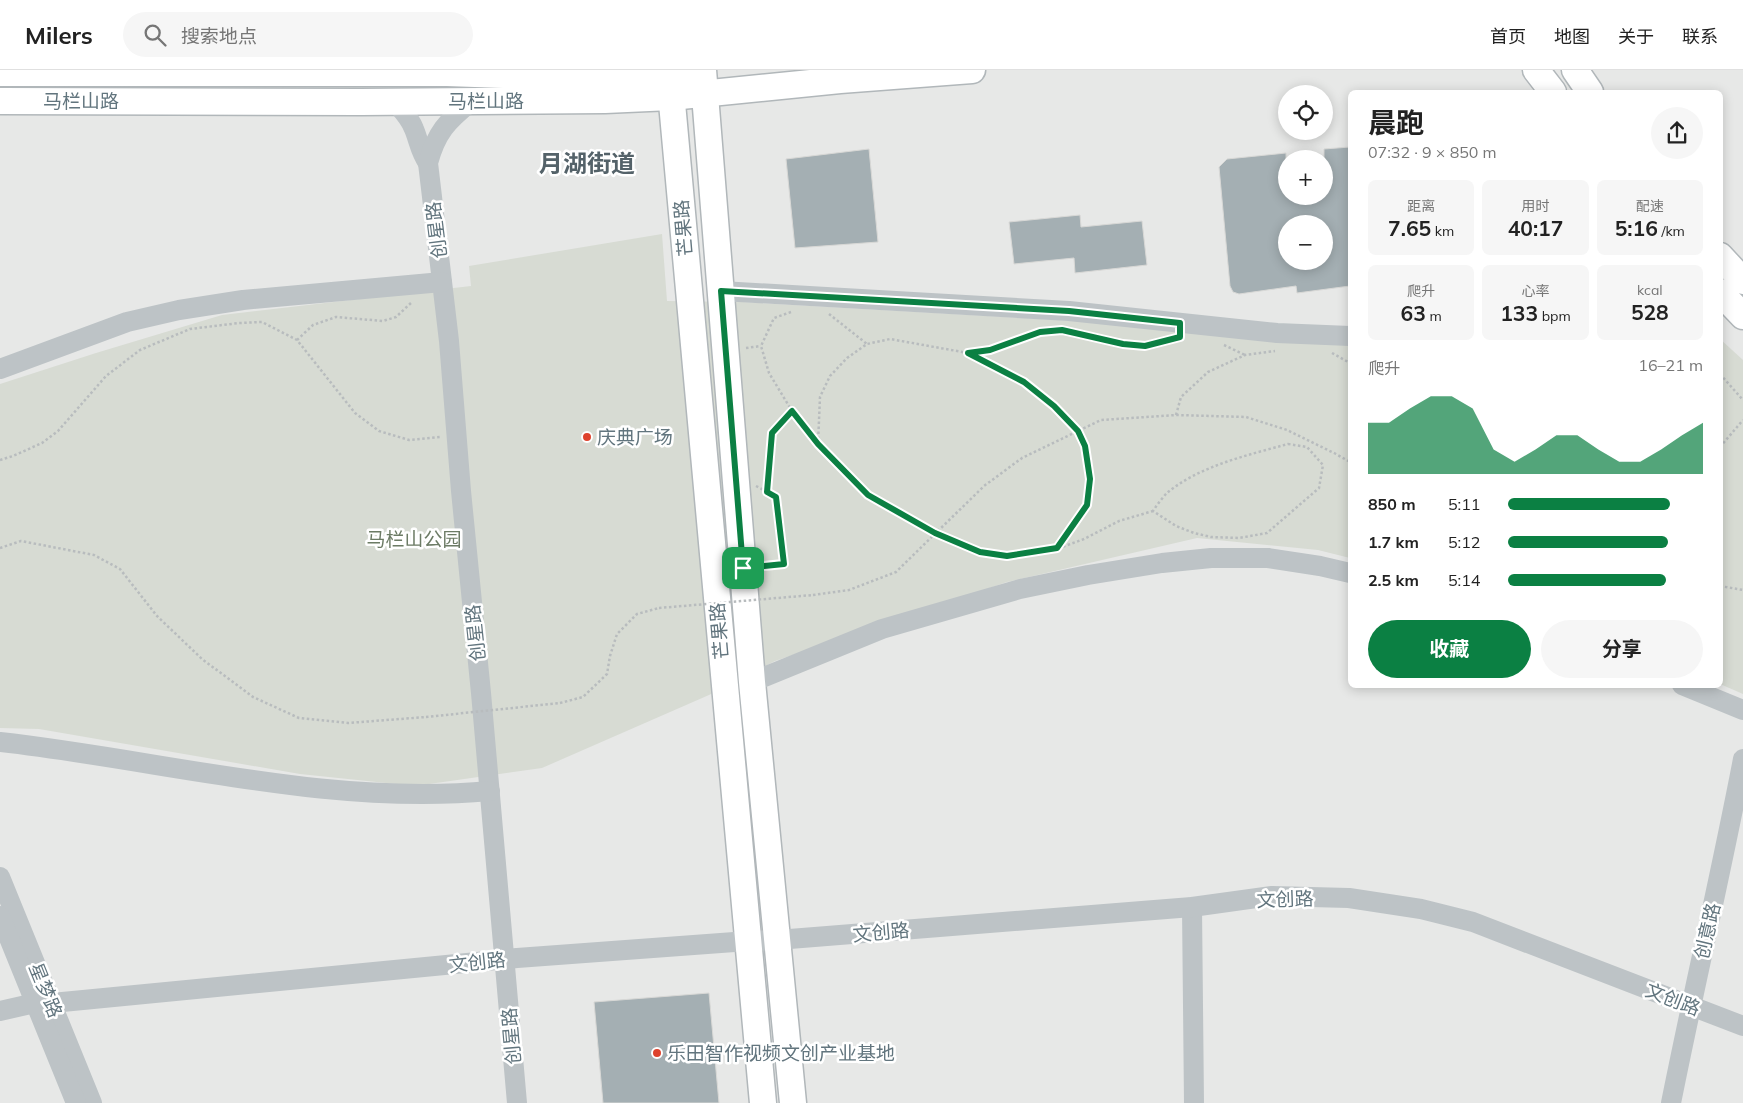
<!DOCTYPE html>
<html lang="zh">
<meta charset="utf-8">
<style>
:root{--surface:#fff;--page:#f6f6f6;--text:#222;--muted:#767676;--line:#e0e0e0;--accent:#0b8043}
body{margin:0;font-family:Mulish,"Noto Sans SC",sans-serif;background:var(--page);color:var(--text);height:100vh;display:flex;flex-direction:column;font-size:19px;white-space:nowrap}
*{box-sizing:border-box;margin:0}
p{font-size:16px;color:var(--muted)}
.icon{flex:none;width:28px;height:28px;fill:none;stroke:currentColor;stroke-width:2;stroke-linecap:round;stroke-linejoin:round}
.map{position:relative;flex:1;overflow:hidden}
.drawer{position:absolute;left:1348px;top:20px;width:375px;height:598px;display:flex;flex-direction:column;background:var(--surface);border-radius:8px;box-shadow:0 2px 12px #0003}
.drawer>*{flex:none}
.buttons{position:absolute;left:1278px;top:15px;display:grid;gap:10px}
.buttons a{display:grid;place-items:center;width:55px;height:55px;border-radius:50%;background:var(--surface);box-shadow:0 2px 12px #0003;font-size:25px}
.pin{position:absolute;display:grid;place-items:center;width:42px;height:42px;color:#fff;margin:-21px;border-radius:10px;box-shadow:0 2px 8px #0006}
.round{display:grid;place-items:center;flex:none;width:52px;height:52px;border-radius:26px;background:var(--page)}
.head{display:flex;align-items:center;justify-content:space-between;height:85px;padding:0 20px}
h1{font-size:28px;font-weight:700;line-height:38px}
.figures{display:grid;grid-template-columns:repeat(3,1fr);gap:8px;height:85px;padding:5px 20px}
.figures div{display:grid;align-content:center;border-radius:8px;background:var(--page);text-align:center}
.figures b{font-size:21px;font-weight:700}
.figures small{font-size:14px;font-weight:400}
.figures p{font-size:14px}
.chart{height:140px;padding:10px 20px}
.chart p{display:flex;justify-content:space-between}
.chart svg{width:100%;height:90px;margin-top:5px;fill:var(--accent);opacity:.7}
.primary-button{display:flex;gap:10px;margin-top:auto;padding:10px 20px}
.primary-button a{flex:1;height:58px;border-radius:30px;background:var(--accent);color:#fff;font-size:20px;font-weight:700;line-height:58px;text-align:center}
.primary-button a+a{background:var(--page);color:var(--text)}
ul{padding:0 20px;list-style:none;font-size:16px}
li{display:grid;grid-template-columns:80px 60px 1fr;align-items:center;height:38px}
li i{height:12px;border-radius:6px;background:var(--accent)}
header{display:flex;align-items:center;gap:30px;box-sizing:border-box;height:70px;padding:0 25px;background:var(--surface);border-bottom:1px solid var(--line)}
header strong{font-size:24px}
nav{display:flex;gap:28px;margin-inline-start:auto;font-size:18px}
.search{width:350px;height:45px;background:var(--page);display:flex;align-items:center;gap:12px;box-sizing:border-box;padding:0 18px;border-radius:28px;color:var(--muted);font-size:19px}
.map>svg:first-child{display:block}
.built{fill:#e7e8e7;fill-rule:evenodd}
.green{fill:#d7dbd3}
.building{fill:#a4afb3;stroke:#d8d8d6;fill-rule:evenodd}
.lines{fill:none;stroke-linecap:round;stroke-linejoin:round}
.major-casing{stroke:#b1b7ba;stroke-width:29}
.path{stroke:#b8bcbe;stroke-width:2.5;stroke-dasharray:2.5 2.5;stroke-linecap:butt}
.minor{stroke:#bdc3c6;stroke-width:20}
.major{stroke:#fff;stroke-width:26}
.path-bridge{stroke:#b8bcbe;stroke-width:2.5;stroke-dasharray:2.5 2.5;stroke-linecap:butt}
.route-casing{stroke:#fff;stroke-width:10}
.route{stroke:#0b8043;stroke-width:6}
.poi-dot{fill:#de422d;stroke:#fff;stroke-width:2}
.labels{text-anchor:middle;stroke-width:5;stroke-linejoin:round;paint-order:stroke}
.street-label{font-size:19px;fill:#62757e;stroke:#fff}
.poi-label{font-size:19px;fill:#62757e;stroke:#fff;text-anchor:start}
.park-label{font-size:19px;fill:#6c7b65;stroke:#fff}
.district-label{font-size:24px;font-weight:bold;fill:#546269;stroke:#fff}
</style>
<header>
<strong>Milers</strong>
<div class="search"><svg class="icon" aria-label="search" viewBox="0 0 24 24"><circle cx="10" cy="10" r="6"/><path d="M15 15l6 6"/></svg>搜索地点</div>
<nav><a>首页</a><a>地图</a><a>关于</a><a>联系</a></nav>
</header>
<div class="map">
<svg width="1743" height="1033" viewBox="0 0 1743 1033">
<rect width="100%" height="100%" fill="#f7f6f3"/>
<!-- built -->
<path class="built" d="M 379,0 L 1743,0 L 1743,1033 L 0,1033 L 0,9 ZM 1350,22 L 1720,22 L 1720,615 L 1350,615 ZM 1286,24 L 1324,24 L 1324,61 L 1286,61 ZM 1286,89 L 1324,89 L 1324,126 L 1286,126 ZM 1286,154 L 1324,154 L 1324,191 L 1286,191 Z"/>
<!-- green -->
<g class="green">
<path d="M 662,164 L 667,231 L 742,232 L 1076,251 L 1350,269 L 1350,488 L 1318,480 L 1197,468 L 1007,512 L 775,591 L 709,625 L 542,698 L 415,716 L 300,704 L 39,659 L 0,658 L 0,314 L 96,283 L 222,245 L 471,216 L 469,196 Z"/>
<path d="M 1720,269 L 1743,290 L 1743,624 L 1720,614 Z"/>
</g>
<!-- building -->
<g class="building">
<path d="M 1350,77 L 1350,216 L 1297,223 L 1296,216 L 1239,224 L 1233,222 L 1230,216 L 1219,97 L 1227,89 L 1286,83 L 1286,126 L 1324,126 L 1324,79 ZM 1286,154 L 1324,154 L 1324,191 L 1286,191 Z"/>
<path d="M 869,79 L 878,172 L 795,178 L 786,89 Z"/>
<path d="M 1080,145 L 1081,157 L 1142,151 L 1147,195 L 1075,203 L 1074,188 L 1014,194 L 1009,152 Z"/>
<path d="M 709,923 L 719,1033 L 603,1033 L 594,932 Z"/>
</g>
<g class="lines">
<defs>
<g id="major">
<path d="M 669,0 L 763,1033"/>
<path d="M 703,0 L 752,612 L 793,1033"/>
<path d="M 1536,0 L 1553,22"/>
<path d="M 1575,0 L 1590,22"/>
<path d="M 0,3 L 447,3 L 621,9 L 687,2"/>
<path d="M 0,31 L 361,32 L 605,30 L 671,27 L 840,10 L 972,0"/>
<path d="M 1720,186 L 1743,211"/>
<path d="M 1720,222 L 1743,246"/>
</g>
</defs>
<!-- major casing -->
<use href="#major" class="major-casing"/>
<!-- path -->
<g class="path">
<path d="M 791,242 L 774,248 L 761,276 L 769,303 L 792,341 L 818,374 L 868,425 L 935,463 L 980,482 L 1007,486 L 1057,479 L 1084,469 L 1119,451 L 1153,441"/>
<path d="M 829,244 L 867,274"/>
<path d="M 297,270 L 313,255 L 336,247 L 383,251 L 396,247 L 412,232"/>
<path d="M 1224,275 L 1245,285"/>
<path d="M 746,278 L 761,276"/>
<path d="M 970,283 L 990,280 L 1039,262 L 1062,260 L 1123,274 L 1145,276 L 1171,270"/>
<path d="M 1332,283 L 1350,293"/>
<path d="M 1720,304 L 1743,330"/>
<path d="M 1176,345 L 1181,327 L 1208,302 L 1245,285 L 1275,281"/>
<path d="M 818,374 L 820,327 L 830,306 L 847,288 L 867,274 L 890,269 L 968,283 L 1024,312 L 1054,337 L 1078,361 L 1085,376 L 1090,409 L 1087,435 L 1058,477"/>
<path d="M 1288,374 L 1307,377 L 1323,395 L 1319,418 L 1267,463 L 1239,468 L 1211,467 L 1194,463 L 1176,456 L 1153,441 C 1157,435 1162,428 1167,423 C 1199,396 1248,385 1288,374 Z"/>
<path d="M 1720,377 L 1743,350"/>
<path d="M 0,390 L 13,386 L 42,373 L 58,361 L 106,306 L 140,280 L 190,259 L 239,253 L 262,252 L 297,270 L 355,343 L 379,361 L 409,370 L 440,367"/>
<path d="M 756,416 L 777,427 L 784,494 L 762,496"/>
<path d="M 767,422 L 772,363 L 792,341"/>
<path d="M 0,478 L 21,471 L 94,485 L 120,499 L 157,546 L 202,589 L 253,627 L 299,648 L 348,653 L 426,647"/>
<path d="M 1720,516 L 1743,520"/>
<path d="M 813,525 L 849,520 L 896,502 L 984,416 L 1022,388 L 1101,350 L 1176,345 L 1246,347 L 1287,360 L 1336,384 L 1350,392"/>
<path d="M 560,633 L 583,627 L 607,604 L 610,586 L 617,564 L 637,544 L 659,538"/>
</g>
<!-- minor -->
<g class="minor">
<path d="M 395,32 C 402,40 410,48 414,59 C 419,71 420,82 428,93"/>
<path d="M 471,32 C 447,51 436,63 428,93 L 449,271 L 461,421 L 481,623 L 517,1033"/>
<path d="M 721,221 L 1069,241 L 1277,263 L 1350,266"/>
<path d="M 0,299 L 127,252 L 179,240 L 243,230 L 442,212"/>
<path d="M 752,612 L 882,559 L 1020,519 L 1088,505 L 1162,493 L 1211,488 L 1268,488 L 1320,496 L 1350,503"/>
<path d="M 1682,615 L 1743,640"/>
<path d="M 0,672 C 162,690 325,736 490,721"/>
<path d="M 0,807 L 92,1033"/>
<path d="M 1192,837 L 1194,1033"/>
<path d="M 0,846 L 76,1033"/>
<path d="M 0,941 L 35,933 L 52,933 L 517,888 L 748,871 L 777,870 L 1192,837 L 1272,826 L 1349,828 L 1421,839 L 1473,852 L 1743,956"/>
<path d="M 1671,1033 C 1694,918 1721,804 1743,689"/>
</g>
<!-- major -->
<use href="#major" class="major"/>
<!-- path-bridge -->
<g class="path-bridge">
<path d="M 659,538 L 813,525"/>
<path d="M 426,647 L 560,633"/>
</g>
</g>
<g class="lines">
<defs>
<path id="route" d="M 721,221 L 1069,241 L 1180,253 L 1180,267 L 1145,276 L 1123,274 L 1062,260 L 1040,262 L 990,280 L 968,283 L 1024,312 L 1054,336 L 1078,361 L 1085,376 L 1090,409 L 1087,435 L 1057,478 L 1007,486 L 980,482 L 935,463 L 868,425 L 818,374 L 792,341 L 772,363 L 767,422 L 776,427 L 784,494 L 743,498 Z"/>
</defs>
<!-- route casing -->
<use href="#route" class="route-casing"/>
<!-- route -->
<use href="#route" class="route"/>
</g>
<!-- markers -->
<g class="poi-dot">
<circle cx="587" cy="367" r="5"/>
<circle cx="657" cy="983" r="5"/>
</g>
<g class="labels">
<!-- street labels -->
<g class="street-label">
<text x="81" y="38">马栏山路</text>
<text x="486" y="38">马栏山路</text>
<text transform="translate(683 158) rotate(-95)" y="7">芒果路</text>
<text transform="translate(436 160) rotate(-97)" y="7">创星路</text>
<text transform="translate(719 561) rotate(-95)" y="7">芒果路</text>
<text transform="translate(475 563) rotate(-96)" y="7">创星路</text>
<text transform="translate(1285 829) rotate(-2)" y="7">文创路</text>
<text transform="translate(1707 861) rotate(-77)" y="7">创意路</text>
<text transform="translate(881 862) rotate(-5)" y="7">文创路</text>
<text transform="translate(477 892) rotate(-6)" y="7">文创路</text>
<text transform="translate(46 920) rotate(68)" y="7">星梦路</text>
<text transform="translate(1673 929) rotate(21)" y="7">文创路</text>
<text transform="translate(511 966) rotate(-95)" y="7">创星路</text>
</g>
<!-- poi labels -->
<g class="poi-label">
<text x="597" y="374">庆典广场</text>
<text x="667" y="990">乐田智作视频文创产业基地</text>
</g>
<!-- park labels -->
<g class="park-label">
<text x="414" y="476">马栏山公园</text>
</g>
<!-- district labels -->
<g class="district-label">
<text x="587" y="102">月湖街道</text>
</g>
</g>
</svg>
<div class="buttons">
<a><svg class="icon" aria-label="locate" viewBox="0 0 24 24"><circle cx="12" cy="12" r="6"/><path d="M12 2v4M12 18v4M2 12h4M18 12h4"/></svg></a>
<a>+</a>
<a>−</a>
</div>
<div class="pin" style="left:743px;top:498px;background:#1e9e55"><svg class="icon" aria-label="arrive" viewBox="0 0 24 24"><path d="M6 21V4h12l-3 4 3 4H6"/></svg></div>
<section class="drawer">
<div class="head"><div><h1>晨跑</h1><p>07:32 · 9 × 850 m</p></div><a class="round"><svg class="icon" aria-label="share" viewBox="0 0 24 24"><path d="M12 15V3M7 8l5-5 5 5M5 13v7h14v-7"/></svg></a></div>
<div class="figures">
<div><p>距离</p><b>7.65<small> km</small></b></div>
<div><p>用时</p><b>40:17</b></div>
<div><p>配速</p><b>5:16<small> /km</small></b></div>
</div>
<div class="figures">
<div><p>爬升</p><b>63<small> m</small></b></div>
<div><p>心率</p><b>133<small> bpm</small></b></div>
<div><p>kcal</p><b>528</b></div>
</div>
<div class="chart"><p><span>爬升</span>16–21 m</p>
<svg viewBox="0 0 160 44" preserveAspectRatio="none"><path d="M0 44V19L10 19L20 12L30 6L40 6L50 12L60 32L70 38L80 32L90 25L100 25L110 32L120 38L130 38L140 32L150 25L160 19V44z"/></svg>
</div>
<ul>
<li><b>850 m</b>5:11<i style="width:83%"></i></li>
<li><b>1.7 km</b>5:12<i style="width:82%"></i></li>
<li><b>2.5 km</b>5:14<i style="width:81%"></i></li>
</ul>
<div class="primary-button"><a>收藏</a><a>分享</a></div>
</section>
</div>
